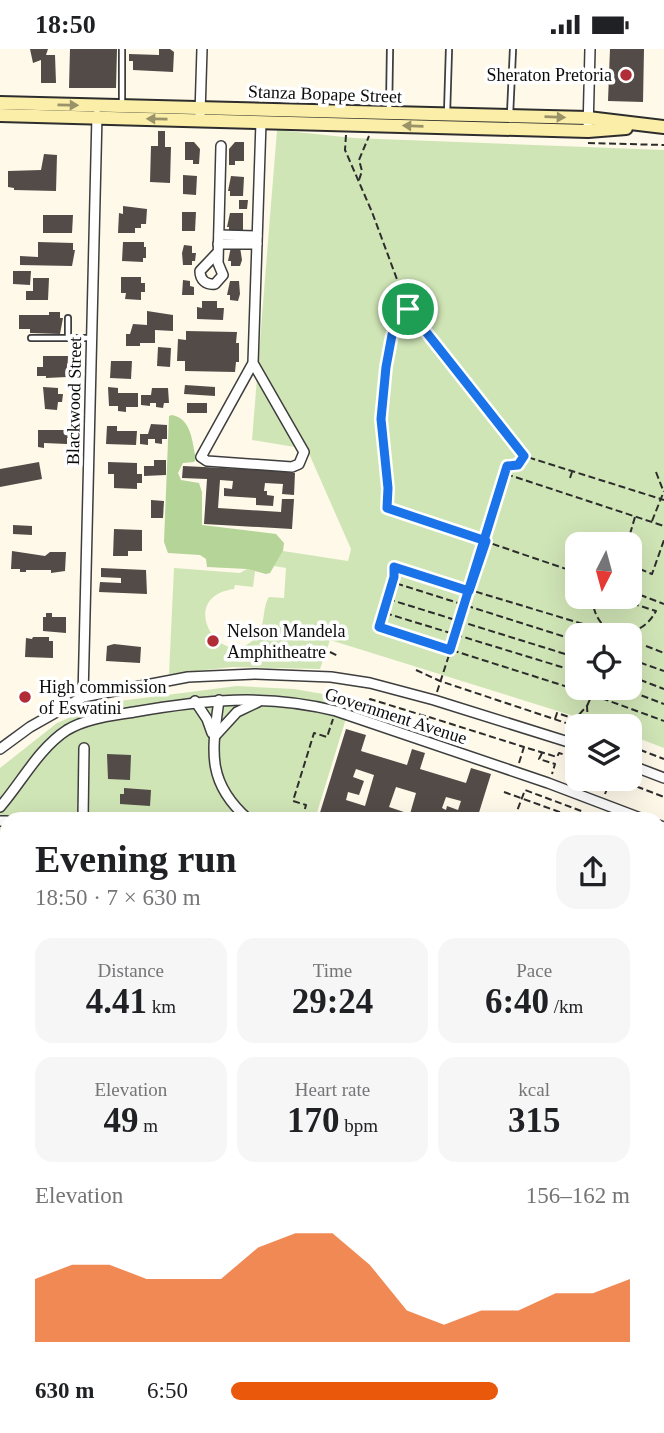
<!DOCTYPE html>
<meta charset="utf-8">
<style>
:root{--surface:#fff;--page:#f6f6f6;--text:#202124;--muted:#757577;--accent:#ea580c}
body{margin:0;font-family:"Times New Roman",serif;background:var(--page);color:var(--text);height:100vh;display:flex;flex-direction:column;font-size:26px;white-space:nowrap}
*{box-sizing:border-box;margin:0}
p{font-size:23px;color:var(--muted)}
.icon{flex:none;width:38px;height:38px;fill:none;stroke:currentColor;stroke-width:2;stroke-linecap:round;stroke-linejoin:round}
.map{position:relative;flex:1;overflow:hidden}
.details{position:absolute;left:0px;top:763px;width:665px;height:621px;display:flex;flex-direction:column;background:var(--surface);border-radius:21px 21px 0 0;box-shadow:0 7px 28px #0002}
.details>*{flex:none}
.needle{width:46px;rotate:186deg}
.controls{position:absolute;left:565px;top:483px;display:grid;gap:14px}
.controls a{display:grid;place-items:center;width:77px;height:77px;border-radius:14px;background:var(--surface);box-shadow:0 7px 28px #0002;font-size:35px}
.pin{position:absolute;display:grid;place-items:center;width:60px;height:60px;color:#fff;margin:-30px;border:4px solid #fff;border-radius:50%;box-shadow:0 2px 7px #0007}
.round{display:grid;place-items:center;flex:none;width:74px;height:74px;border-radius:21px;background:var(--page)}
.head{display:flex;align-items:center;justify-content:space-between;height:119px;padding:0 35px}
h1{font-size:38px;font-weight:600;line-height:52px}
.figures{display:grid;grid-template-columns:repeat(3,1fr);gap:10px;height:119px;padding:7px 35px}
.figures div{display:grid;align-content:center;border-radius:18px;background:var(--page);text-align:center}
.figures b{font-size:35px;font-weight:600}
.figures small{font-size:19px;font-weight:400}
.figures p{font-size:19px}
.chart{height:196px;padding:14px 35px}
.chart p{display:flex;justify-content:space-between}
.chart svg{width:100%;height:126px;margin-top:7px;fill:var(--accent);opacity:.7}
ul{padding:0 35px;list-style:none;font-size:23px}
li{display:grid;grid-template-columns:112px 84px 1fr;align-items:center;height:52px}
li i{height:18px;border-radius:9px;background:var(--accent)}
.status{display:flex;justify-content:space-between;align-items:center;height:49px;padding:0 35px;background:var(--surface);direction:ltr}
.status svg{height:19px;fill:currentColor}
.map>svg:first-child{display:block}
.green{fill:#d0e5b6;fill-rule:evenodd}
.forest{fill:#b5d497}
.building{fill:#524b48;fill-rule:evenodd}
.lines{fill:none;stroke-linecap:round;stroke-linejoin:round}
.service-casing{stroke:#3e3e3e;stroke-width:8}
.minor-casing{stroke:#3e3e3e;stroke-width:12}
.secondary-casing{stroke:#2d2d2d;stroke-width:16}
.path{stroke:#2d2d2d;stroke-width:2;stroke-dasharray:7 3.5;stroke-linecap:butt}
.service{stroke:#fff;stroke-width:4.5}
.minor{stroke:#fff;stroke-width:9}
.secondary{stroke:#faeea8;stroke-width:12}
.oneway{fill:#9a9369}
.route-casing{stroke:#fff;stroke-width:14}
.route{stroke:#1a73e8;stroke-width:9}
.poi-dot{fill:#b02d38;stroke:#fff;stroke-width:2.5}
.labels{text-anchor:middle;stroke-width:7;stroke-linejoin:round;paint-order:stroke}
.poi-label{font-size:18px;fill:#0b0b0b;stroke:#fff;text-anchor:start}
.street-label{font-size:18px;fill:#0b0b0b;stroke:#fff}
</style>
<div class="status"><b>18:50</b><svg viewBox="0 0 49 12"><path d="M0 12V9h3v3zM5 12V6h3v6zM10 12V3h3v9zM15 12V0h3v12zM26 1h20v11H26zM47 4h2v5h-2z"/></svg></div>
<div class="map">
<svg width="664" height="1384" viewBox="0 0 664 1384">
<rect width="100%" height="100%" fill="#fef9e9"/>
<!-- green -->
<g class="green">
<path d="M 277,81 L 354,89 L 664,101 L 664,699 L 630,686 L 630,677 L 606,677 L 330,591 L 320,620 L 233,618 L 169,625 L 174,519 L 240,524 L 247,520 L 255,522 L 253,538 L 235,536 L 234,540 C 173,548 223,628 257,587 C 266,575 262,558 269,548 L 284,549 L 286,519 L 274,517 L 283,502 L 348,512 L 351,500 L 307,400 L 252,391 ZM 578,495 L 630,495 L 630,548 L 578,548 ZM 578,586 L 630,586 L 630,639 L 578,639 Z"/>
<path d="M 237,637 L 294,640 L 352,650 L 315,770 L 7,770 L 7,865 L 0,865 L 0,719 L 57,674 L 104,654 Z"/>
<path d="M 0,1043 L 7,1043 L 7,1337 L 0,1335 Z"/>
<path d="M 658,1139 L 664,1140 L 664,1384 L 260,1384 L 258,1377 L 658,1377 Z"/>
</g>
<!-- forest -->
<g class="forest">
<path d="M 172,366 C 192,370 192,393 196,410 L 194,413 L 183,414 L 178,424 L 181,431 L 199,434 L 202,443 L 202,476 L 276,485 L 284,494 L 283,502 L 270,524 L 266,525 L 247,520 L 207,518 L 206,510 L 200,506 L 168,504 L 164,493 L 169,367 Z"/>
<rect x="0" y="865" width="7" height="178"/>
<path d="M 658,913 L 664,914 L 664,1140 L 658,1139 Z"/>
</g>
<!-- building -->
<g class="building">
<path d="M 30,0 L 48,0 L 46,6 L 55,6 L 56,34 L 41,34 L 41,11 L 33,14 Z"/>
<path d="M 70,0 L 117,0 L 116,39 L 69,39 Z"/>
<path d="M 159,0 L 170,0 L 174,3 L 173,23 L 133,21 L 133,12 L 129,12 L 129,5 L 159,6 Z"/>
<path d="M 610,0 L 644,0 L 643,53 L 608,52 Z"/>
<path d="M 158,82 L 165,82 L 165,98 L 171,98 L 170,134 L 150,133 L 151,97 L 158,97 Z"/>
<path d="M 185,93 L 194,93 L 200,100 L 199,115 L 193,115 L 193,111 L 185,111 Z"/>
<path d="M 235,93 L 244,93 L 244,112 L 235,112 L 235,116 L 229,116 L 229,100 Z"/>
<path d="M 44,105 L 57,106 L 56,142 L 14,141 L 14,139 L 8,138 L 8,122 L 41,121 Z"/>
<path d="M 183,126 L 197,127 L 196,146 L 183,145 Z"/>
<path d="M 231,127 L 244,128 L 243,147 L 230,147 L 230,142 L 228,142 Z"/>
<path d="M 239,151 L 248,151 L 247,160 L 239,160 Z"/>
<path d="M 123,157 L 147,160 L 146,175 L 141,175 L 141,179 L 135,179 L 135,184 L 118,184 L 119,164 L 123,165 Z"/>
<path d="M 182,163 L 196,163 L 195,182 L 182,182 Z"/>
<path d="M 230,164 L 243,164 L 243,184 L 229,183 L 229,178 L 227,178 Z"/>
<path d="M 43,166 L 73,166 L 72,184 L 43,184 Z"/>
<path d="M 38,193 L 73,194 L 73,201 L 75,201 L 72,217 L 20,216 L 20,207 L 38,208 Z"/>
<path d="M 123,193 L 144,193 L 144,198 L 146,198 L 146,209 L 143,209 L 143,213 L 122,212 Z"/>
<path d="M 184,196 L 192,197 L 192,204 L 196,204 L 195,212 L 192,212 L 192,216 L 183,216 L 182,204 Z"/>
<path d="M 231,198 L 240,198 L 242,211 L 240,217 L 231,217 L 231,212 L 228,212 Z"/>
<path d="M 13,222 L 31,222 L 30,236 L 13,235 Z"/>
<path d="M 121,228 L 141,228 L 141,234 L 145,234 L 145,243 L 141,243 L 141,251 L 125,250 L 126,244 L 121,244 Z"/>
<path d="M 33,229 L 49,229 L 48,251 L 26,251 L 26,242 L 33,242 Z"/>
<path d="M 183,231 L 190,232 L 190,237 L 194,238 L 194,246 L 182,246 Z"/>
<path d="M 230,232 L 239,232 L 240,245 L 238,252 L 230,251 L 230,246 L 227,246 Z"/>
<path d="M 202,252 L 217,252 L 217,259 L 224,259 L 223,271 L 197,270 L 197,258 L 202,259 Z"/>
<path d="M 147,262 L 173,266 L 173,282 L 155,281 L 155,294 L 140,294 L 140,297 L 126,297 L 126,285 L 130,285 L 133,275 L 147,276 Z"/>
<path d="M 49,263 L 60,263 L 60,269 L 63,269 L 60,285 L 30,284 L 30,280 L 19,280 L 19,266 L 49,266 Z"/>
<path d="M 186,282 L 237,283 L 236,294 L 239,294 L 239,313 L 236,313 L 235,323 L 185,322 L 185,312 L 177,312 L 178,290 L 186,291 Z"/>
<path d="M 158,298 L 171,299 L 170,318 L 157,317 Z"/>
<path d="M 43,307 L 68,307 L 67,328 L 46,329 L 46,327 L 37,327 L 37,318 L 43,318 Z"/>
<path d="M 111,312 L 132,312 L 131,330 L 110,329 Z"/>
<path d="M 185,336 L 215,338 L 215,347 L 184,345 Z"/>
<path d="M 43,338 L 58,339 L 58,345 L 63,345 L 62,353 L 58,353 L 57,361 L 45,360 Z"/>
<path d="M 108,338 L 118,339 L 118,344 L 138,344 L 138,358 L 126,358 L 126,363 L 118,362 L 118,357 L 109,357 Z"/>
<path d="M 152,339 L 168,339 L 169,354 L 164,354 L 163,359 L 156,358 L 156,354 L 150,354 L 150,357 L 141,356 L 141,346 L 151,346 Z"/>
<rect x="187" y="354" width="20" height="10"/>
<path d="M 151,375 L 167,376 L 167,390 L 162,390 L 162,395 L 155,394 L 155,390 L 148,390 L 148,396 L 140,395 L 140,385 L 148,385 Z"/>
<path d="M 107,377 L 117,377 L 117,382 L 137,382 L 136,396 L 106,395 Z"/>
<path d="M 38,381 L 70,381 L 70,389 L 67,389 L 67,395 L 44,394 L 44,399 L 38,398 Z"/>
<path d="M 154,411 L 166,411 L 166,426 L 144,427 L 144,417 L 154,417 Z"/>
<path d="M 39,413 L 42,430 L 0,438 L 0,420 Z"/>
<path d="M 108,413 L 137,414 L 137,425 L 142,425 L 142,434 L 137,434 L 137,440 L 114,439 L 114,425 L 108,425 Z"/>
<path d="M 183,417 L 245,420 L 245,418 L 295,424 L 294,446 L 282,445 L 283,435 L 265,434 L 264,442 L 267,442 L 267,446 L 274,447 L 273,457 L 256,456 L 256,449 L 224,447 L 224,439 L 232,440 L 233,432 L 220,431 L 218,459 L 281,463 L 282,450 L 294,450 L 292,480 L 204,475 L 207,430 L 182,429 Z"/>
<path d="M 151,451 L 164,452 L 163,469 L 151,469 Z"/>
<path d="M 13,476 L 32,477 L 32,486 L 13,485 Z"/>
<path d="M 114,480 L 142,481 L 142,502 L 128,502 L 128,507 L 113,507 Z"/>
<path d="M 12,502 L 45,507 L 50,503 L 66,503 L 65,522 L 51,524 L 51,521 L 26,521 L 26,523 L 20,523 L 20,520 L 11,520 Z"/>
<path d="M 101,519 L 146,521 L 147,545 L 99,543 L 100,533 L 121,534 L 121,529 L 101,528 Z"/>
<path d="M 46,564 L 52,564 L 52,568 L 66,568 L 66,584 L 43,582 L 43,568 L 46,568 Z"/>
<path d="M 33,588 L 49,588 L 49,592 L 53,592 L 53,609 L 25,608 L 26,589 L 32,590 Z"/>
<path d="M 114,595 L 141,598 L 140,614 L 106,612 L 107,597 Z"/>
<path d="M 346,680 L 366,686 L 361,702 L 407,716 L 412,700 L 425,704 L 420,720 L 466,734 L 471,719 L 491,725 L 477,770 L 443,770 L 444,768 L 440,767 L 439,770 L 318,770 ZM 356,720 L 374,726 L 365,757 L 346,751 L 348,743 L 359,746 L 364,732 L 353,728 ZM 396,738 L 416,744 L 410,765 L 389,758 ZM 446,748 L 461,752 L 458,761 L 447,757 L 446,761 L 442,759 Z"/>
<path d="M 107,705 L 131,706 L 130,731 L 108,730 Z"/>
<path d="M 124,739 L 151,741 L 150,757 L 120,755 L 120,745 L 124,745 Z"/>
<path d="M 658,803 L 664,805 L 664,845 L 661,853 L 664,854 L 664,881 L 658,878 Z"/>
</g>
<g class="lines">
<defs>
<g id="service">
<path d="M 122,56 L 122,0"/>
<path d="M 389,64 L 390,0"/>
<path d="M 447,65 L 449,0"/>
<path d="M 510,66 L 513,0"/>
<path d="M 31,289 L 90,289"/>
<path d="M 68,289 L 68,269"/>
</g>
<g id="minor">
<path d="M 200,65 L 202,0"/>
<path d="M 588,82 L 590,0"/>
<path d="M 219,186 L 257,187"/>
<path d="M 218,195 L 257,195"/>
<path d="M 218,203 L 200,222 C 200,231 206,236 215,235 L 223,226 L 218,214 L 221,97"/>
<path d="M 253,314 L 304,403 L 299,415 L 292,418 L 207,412 L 201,408 L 253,314 L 261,73"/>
<path d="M 83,648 L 97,66"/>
<path d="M 219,651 C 212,702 206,733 248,770"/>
<path d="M 195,652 L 207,670 L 212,684"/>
<path d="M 215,687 L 237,663 L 258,653"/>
<path d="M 0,700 L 30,678 L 83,648 L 188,628 L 255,625 L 331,628 L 370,634 L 434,651 L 578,696"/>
<path d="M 630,716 L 664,729"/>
<path d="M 0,758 C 21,734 39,699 67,681 C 87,669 111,667 134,663 C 203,651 266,644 336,662 L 548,734 L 643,770"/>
<path d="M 83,770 L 84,699"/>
<path d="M 0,772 L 7,772"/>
<path d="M 658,776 L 664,778"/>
</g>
<g id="secondary">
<path d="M 0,54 L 588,69 L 664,78"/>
<path d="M 0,66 L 588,82 L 626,79"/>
</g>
</defs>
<!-- service casing -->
<use href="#service" class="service-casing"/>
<!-- minor casing -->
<use href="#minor" class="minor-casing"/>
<!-- secondary casing -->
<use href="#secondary" class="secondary-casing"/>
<!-- path -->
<g class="path">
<path d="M 346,86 L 345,101 L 372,163 L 408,260 L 524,407 L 664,451"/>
<path d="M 588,94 L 664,96"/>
<path d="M 359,131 L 362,122 L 359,111 L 369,87"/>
<path d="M 407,262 L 402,276 L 392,286 L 385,318 L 381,370 L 389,439 L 387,459 L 578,524"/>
<path d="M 656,423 L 663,441"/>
<path d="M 506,425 L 664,477"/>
<path d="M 570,429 L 572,423"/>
<path d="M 652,472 L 664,442"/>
<path d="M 627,495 L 635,468"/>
<path d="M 630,516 L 652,525 L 664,491"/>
<path d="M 386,534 L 392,533 L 578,592"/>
<path d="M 630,539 L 636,520"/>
<path d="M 630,542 L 664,555"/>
<path d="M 593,548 C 592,563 600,577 614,584 L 613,586"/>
<path d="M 612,548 L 656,562 C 647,579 633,585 614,584"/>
<path d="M 388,550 L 578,609"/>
<path d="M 385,564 L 578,623"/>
<path d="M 583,575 L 394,518 L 394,528 L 379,578 L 593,646 L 664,672"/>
<path d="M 646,597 L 664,604"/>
<path d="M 330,603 L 338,607"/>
<path d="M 630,610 L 664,622"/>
<path d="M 416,621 L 440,632 L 578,678"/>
<path d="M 630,627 L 664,640"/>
<path d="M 622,639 L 664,655"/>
<path d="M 437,643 L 486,492 L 507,417 L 518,416 L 523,408"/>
<path d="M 587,657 L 595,639"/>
<path d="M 366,661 L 370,650 L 428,668 L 424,683"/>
<path d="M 429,668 L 524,698"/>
<path d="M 555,670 L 557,664 L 575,670 L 587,657 L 588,674 L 597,677"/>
<path d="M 630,697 L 664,710"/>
<path d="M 542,704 L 539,710 L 555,715 L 552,725"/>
<path d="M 519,714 L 524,698 L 557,708 L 559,704 L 578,710"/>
<path d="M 617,730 L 664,748"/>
<path d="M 573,733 L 578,723"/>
<path d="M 504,743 L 579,770"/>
<path d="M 605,745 L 611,730"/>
<path d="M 302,770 L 306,756 L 293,752 L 314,684 L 327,688 L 333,670"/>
<path d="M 514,770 L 525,741 L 584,763 L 581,770"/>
</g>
<!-- service -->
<use href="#service" class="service"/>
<!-- minor -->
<use href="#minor" class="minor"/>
<!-- secondary -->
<use href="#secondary" class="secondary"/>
</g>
<!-- one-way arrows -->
<defs><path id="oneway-solid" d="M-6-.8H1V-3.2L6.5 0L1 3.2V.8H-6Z" transform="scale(1.75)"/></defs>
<g class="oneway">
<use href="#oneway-solid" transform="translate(68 56) rotate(1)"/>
<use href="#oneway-solid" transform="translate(555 68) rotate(2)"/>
<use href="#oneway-solid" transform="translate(157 70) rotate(-179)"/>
<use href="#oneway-solid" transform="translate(413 77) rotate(-178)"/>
</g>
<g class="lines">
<defs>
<path id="route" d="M 408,260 L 524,407 L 518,416 L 507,417 L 450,601 L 379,578 L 394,528 L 394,518 L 469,542 L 486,492 L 387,459 L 388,439 L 381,370 L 386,318 L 392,286 L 402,276 L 408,260"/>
</defs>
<!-- route casing -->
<use href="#route" class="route-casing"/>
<!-- route -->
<use href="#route" class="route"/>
</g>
<!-- markers -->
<g class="poi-dot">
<circle cx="626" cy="26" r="7"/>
<circle cx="213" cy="592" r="7"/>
<circle cx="25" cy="648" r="7"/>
</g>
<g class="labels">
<!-- poi labels -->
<g class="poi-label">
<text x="612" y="32" text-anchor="end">Sheraton Pretoria</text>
<text x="227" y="588">Nelson Mandela<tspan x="227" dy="21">Amphitheatre</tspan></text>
<text x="39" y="644">High commission<tspan x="39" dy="21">of Eswatini</tspan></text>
</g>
<!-- street labels -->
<g class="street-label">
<text transform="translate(325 45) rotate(2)" y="6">Stanza Bopape Street</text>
<text transform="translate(74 352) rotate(-89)" y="6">Blackwood Street</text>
<text transform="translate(396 667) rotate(18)" y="6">Government Avenue</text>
</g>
</g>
</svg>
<div class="controls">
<a><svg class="needle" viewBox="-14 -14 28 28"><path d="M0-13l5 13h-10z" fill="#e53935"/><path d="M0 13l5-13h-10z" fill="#757577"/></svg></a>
<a><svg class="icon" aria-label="locate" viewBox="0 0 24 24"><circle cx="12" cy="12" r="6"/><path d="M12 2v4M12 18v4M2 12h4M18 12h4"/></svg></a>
<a><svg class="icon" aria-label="layers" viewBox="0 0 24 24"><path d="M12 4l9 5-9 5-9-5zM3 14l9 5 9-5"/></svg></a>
</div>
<div class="pin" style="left:408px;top:260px;background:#1e9e55"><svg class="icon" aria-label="arrive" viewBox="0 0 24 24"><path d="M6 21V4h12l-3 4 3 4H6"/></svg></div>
<section class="details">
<div class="head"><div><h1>Evening run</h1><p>18:50 · 7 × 630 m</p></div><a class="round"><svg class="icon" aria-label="share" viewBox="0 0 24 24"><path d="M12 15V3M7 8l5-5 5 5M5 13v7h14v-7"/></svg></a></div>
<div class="figures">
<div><p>Distance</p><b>4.41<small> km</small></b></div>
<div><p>Time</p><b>29:24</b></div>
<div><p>Pace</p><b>6:40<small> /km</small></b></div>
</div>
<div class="figures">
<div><p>Elevation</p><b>49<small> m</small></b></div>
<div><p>Heart rate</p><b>170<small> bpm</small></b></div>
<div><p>kcal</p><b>315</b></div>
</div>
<div class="chart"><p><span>Elevation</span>156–162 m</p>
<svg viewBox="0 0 160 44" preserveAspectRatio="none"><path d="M0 44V22L10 17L20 17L30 22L40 22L50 22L60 11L70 6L80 6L90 17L100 33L110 38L120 33L130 33L140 27L150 27L160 22V44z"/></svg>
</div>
<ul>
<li><b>630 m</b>6:50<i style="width:67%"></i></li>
</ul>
</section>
</div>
